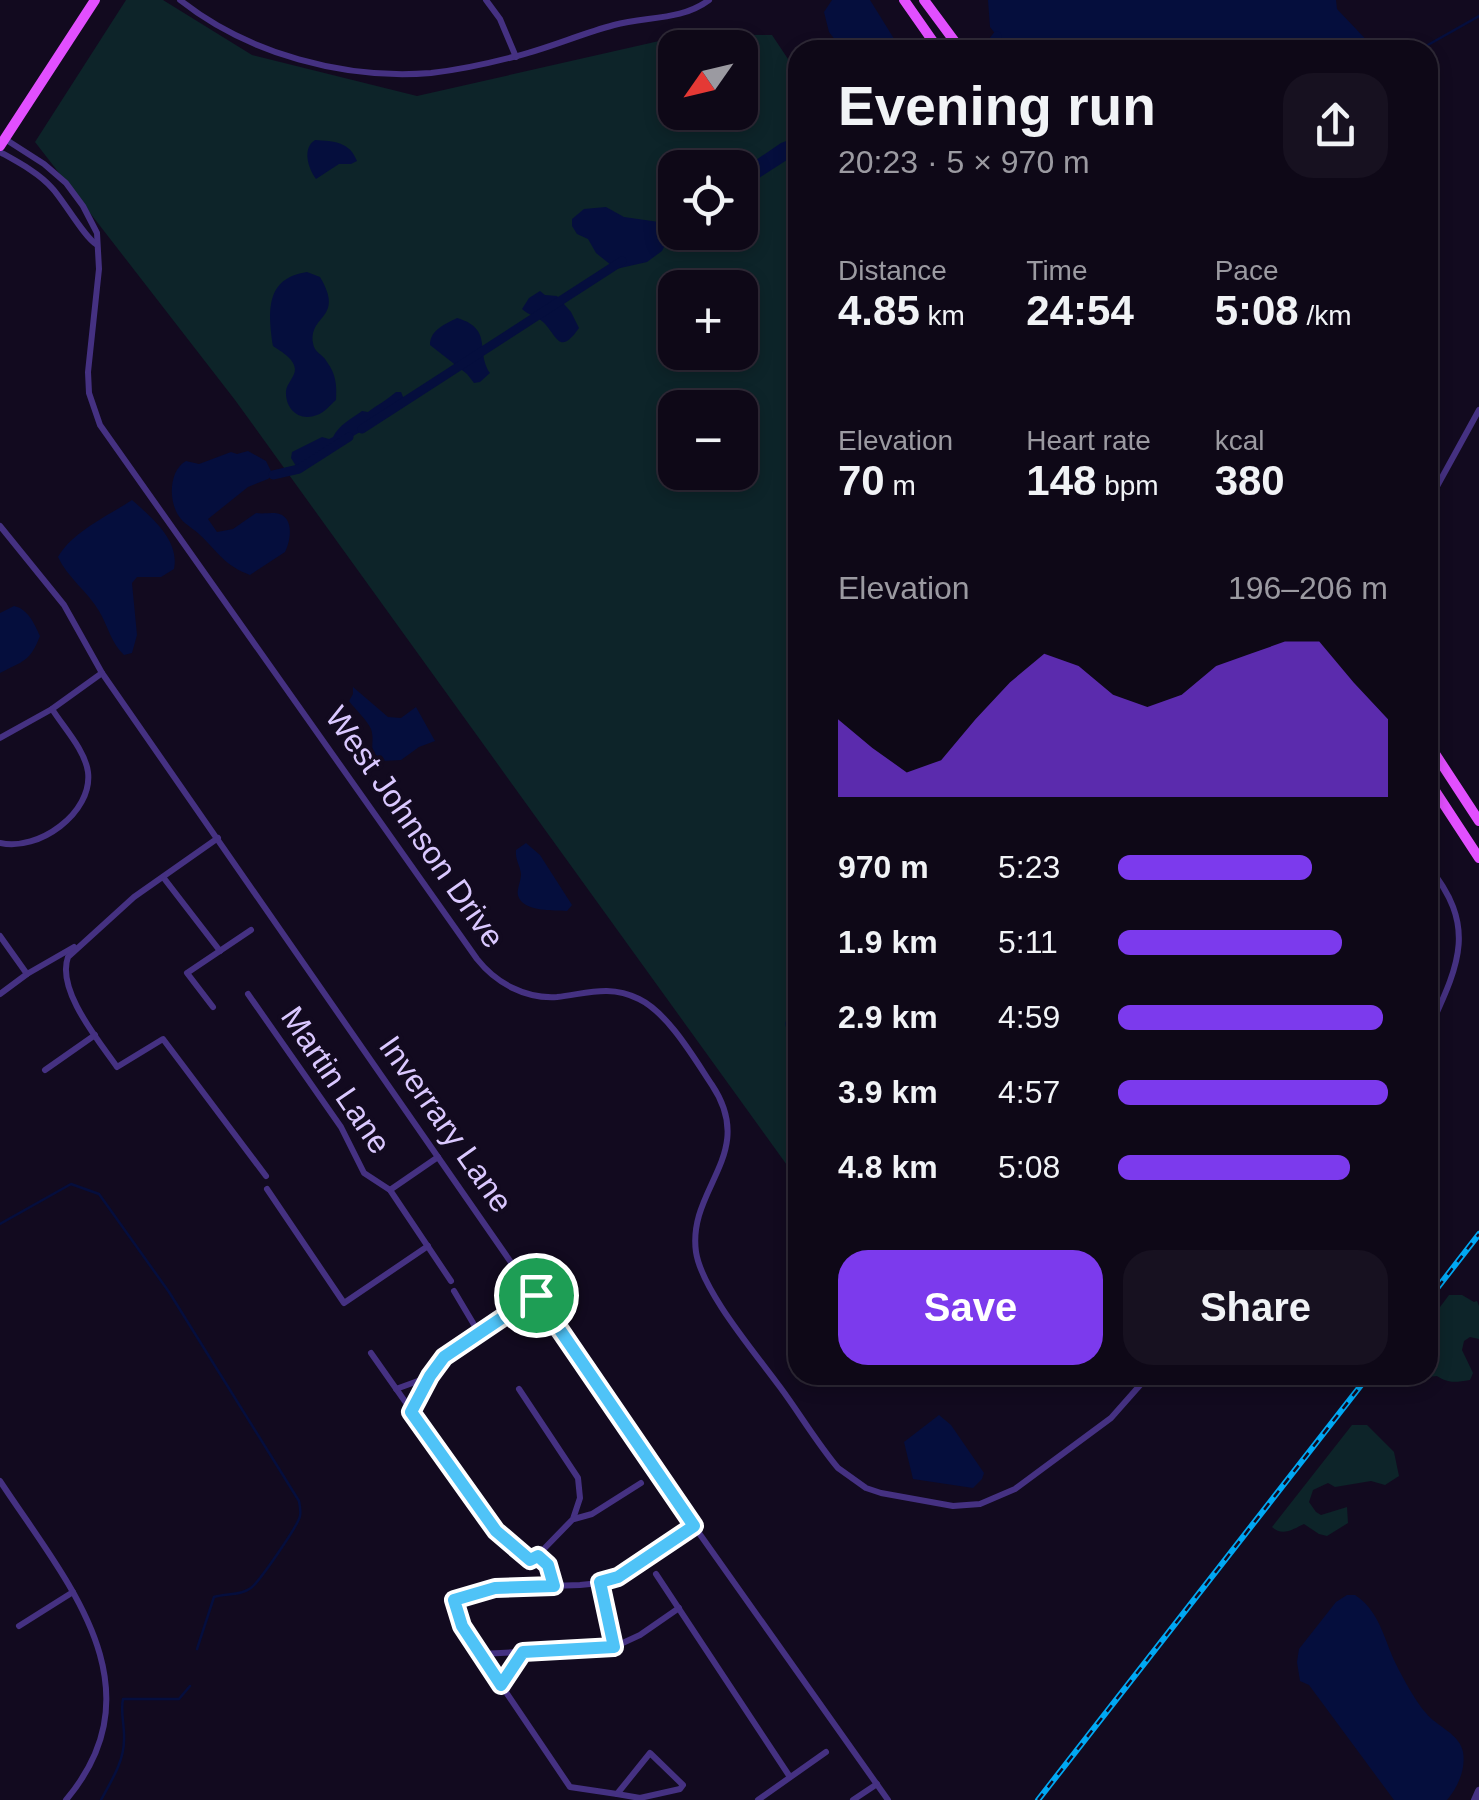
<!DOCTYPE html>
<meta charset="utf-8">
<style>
:root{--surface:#0e0817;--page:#171120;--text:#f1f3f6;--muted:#9b9aa1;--line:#2e2936;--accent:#7c3aed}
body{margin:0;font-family:Arial,sans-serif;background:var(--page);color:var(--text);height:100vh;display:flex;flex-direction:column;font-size:38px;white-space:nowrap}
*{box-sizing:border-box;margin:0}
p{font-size:32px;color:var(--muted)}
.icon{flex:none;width:55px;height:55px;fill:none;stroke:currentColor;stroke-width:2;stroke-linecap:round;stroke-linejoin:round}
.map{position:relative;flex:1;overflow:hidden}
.details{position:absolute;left:788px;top:40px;width:650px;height:1345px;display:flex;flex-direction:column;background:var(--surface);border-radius:30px;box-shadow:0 5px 15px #0003,0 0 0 2px var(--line)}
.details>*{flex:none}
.needle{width:65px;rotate:236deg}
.controls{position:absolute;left:658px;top:30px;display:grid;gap:20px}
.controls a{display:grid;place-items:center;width:100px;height:100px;border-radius:20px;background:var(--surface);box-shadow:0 5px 15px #0003,0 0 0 2px var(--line);font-size:50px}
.pin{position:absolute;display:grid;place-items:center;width:85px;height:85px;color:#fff;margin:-42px;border:5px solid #fff;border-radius:50%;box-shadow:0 2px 10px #0007}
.round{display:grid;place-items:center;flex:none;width:105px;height:105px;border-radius:30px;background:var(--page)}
.headline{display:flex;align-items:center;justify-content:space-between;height:170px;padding:0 50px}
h1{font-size:55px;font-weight:700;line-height:75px}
.figures{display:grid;grid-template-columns:repeat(3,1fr);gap:15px;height:170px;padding:10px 50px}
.figures div{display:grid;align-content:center}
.figures b{font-size:42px;font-weight:700}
.figures small{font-size:28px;font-weight:400}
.figures p{font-size:28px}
.chart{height:280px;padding:20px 50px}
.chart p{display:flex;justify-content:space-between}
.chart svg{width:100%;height:180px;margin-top:10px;fill:var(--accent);opacity:.7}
.cta{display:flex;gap:20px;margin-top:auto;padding:20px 50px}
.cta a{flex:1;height:115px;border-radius:30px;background:var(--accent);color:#fff;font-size:40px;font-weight:700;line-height:115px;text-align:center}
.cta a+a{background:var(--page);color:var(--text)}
ul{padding:0 50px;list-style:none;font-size:32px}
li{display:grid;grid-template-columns:160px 120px 1fr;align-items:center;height:75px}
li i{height:25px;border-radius:12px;background:var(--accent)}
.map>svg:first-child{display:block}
.green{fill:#0d2429;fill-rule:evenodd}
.water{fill:#050e3d}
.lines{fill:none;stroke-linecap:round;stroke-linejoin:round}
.stream{stroke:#050e3d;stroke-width:2.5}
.canal{stroke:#050e3d;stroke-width:9}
.minor{stroke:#453182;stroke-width:6}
.tertiary{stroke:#453182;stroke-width:8}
.primary{stroke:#e24fff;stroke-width:10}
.rail-casing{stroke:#00a8f3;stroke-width:6}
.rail{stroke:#120a1f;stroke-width:2.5;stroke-dasharray:8;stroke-linecap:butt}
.route-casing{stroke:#fff;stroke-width:20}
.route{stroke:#4fc3f7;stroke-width:12}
.labels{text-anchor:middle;stroke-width:8;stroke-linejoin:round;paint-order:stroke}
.street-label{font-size:32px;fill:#dac8ff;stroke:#120a1f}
</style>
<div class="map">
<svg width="1479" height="1800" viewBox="0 0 1479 1800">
<rect width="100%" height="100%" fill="#120a1f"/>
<!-- green -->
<g class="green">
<path d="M 126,0 L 163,0 L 252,55 L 417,96 L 690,34 L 772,35 L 798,74 L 797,1179 L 235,400 L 35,142 ZM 675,48 L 740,48 L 740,112 L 675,112 ZM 675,168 L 740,168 L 740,232 L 675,232 ZM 675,288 L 740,288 L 740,352 L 675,352 ZM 675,408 L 740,408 L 740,472 L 675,472 Z"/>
<path d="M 1449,1295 L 1462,1295 L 1474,1302 L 1477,1301 L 1479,1306 L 1479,1339 L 1470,1337 L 1464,1341 L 1462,1350 L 1473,1373 L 1470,1380 C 1456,1382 1449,1384 1437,1376 L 1417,1378 L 1410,1375 L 1428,1375 L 1428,1323 Z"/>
<path d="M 1352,1425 L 1367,1425 L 1394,1452 L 1399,1476 L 1385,1485 L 1371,1481 L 1335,1487 L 1328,1483 L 1313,1490 L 1309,1502 L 1316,1512 L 1321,1515 L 1347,1507 L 1348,1523 L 1327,1536 L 1319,1534 L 1304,1524 C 1293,1529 1283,1537 1272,1527 Z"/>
</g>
<!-- water -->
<g class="water">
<path d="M 832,0 L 870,0 L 901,50 L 843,50 L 829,32 L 824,12 Z"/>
<path d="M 988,0 L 1336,0 L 1337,9 L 1376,50 L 1008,50 L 990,27 Z"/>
<path d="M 315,140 C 334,141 350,142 357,161 L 351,164 L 339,164 L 316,179 C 308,168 302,148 315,140 Z"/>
<path d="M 789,140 L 792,146 L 790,158 L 740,190 L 740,171 L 781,143 Z"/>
<path d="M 606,207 L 624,217 L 659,222 L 675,213 L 675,230 L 671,233 L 662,251 L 647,262 L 616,269 L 596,253 L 588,239 L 577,234 L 572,226 L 572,219 L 584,209 Z"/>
<path d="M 307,272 L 320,277 C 345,319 309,314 313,343 C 314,353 323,354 327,362 C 336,374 337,386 336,400 C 330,405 324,413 317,415 C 299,422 285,409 286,391 C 287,383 295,377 295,369 C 294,358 280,351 273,346 C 268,312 265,278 307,272 Z"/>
<path d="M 540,291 L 545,295 L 557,296 L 571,312 L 579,328 C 559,357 557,335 543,322 C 537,316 528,315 522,309 L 529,298 Z"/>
<path d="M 457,318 C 494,329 475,351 490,373 L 480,382 L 474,383 L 467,374 L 430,345 C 430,330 445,324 457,318 Z"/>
<path d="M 396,392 L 401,392 L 406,404 L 383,418 L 376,417 L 371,421 L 370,426 L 345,441 L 339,441 L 333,445 L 333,450 L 325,456 L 296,466 L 291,458 L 292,452 L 322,437 L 329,439 L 333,437 C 339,425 351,419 362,411 L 368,412 C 377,405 387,400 396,392 Z"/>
<path d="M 248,451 L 266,461 L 273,475 L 268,479 L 248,487 L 208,519 L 217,532 L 233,529 L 256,513 C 262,514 268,513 275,513 C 295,515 291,540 285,552 L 250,575 C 224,565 219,553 200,535 C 194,529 186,525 181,519 C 168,504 168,471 186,461 L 199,464 L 231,452 L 237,454 Z"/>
<path d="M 132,500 C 151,517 180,540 174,569 L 161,577 L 137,577 L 132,583 L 137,635 L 132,653 L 124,655 C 111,643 108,626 99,611 C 88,592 67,577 58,557 C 73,531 108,516 132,500 Z"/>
<path d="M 14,606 C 28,609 34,623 40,636 C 30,662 23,661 0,673 L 0,613 Z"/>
<path d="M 353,687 L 388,717 L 401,718 L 416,707 L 435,741 L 419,747 L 401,760 L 382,761 C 366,748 376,745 371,729 C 367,720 355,709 349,701 L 353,694 Z"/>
<path d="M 526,843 L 540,855 L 572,905 L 567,911 C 554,910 526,912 519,898 C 515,891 521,883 521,874 C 520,865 515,860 516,850 Z"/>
<path d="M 939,1415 L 951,1425 L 984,1473 L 982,1479 L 973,1488 L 913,1479 L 904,1442 Z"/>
<path d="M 1355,1595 C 1376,1609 1382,1630 1391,1653 C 1396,1666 1416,1703 1426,1713 C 1436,1726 1460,1734 1463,1752 C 1466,1769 1458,1787 1447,1800 L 1394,1800 L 1309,1685 L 1300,1681 L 1297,1662 L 1299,1649 L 1336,1602 L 1347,1595 Z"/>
</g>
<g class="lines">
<!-- stream -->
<g class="stream">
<path d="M 1419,50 L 1479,16"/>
<path d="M 0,1224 L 71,1184 L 99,1194 L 169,1292 L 299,1501 C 300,1506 301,1511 300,1516 C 298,1526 259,1582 251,1588 C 240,1596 226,1593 214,1597 L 197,1649"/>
<path d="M 101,1800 C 111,1781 124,1762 124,1740 C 125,1726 120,1713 123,1699 L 179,1699 L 190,1686"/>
</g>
<!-- canal -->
<g class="canal">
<path d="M 986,50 L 997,36"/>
<path d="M 362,429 L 622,261"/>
<path d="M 273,475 L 299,469 L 349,437"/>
<path d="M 798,976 L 790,1024 L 798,1067"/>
</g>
<!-- minor -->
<g class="minor">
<path d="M 180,0 C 248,54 345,80 431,73 C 458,70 486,64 513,57 C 547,49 580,34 614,25 C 646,16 681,21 709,0"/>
<path d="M 486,0 L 500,19 L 516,57"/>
<path d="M 5,139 L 44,164 L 66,183 L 83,206 L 97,233 L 99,269 L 88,372 L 89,393 L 100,425 L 477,959 C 496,983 525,999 557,997 C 586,994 609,984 639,999 C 668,1013 694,1058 712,1085 C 758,1154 687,1188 696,1252 C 702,1291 756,1354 780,1387 C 800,1414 817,1443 838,1468 L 866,1488 L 881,1493 L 953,1506 L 980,1504 L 1015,1489 L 1111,1418 L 1149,1375"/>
<path d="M 0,152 C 18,162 39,173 52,188 C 64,201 85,238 96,244"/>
<path d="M 1428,513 L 1435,490 L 1479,410"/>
<path d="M 0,526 L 64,605 L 102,673 L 694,1526 L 888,1800"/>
<path d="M 0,738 L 52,709 L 102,673"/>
<path d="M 218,838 L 134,897 L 68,957 C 56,990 99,1041 117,1067 L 163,1039 L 266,1176"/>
<path d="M 0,843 C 38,852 93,813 88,772 C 85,750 64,728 52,709"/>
<path d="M 1428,866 C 1479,928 1458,966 1428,1032"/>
<path d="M 163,877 L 220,951"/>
<path d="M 0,936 L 27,974"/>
<path d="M 0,994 L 27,974 L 74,947"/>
<path d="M 248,994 L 341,1127 L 364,1173 L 390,1190 L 451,1281"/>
<path d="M 213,1007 L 187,973 L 251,930"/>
<path d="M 45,1070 L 95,1035"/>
<path d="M 267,1189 L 344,1303 L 428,1246"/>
<path d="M 390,1190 L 438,1157"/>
<path d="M 454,1291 L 479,1333"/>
<path d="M 371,1353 L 496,1531 L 530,1560 L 537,1556 L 548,1565 L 553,1586"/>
<path d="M 396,1389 L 429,1377"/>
<path d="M 519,1389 L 578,1478 L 580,1498 L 573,1519 L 537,1556"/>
<path d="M 411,1412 L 430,1376 L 444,1357 L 536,1295"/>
<path d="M 0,1481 C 65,1580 162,1686 66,1800"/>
<path d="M 574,1519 L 592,1514 L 641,1483"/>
<path d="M 656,1574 L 790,1777"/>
<path d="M 600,1583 L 614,1647"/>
<path d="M 19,1626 L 73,1592"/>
<path d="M 481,1654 L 614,1647 L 640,1635 L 679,1608"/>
<path d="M 502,1684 L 522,1653"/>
<path d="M 650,1753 L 683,1785 L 680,1789 L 640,1798 L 617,1794 Z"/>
<path d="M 617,1794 L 570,1787 L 462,1627 L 454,1599 L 495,1588 L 580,1585 L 600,1583 L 618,1577 L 694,1526"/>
<path d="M 758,1800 L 826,1752"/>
<path d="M 853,1800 L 877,1784"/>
</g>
<!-- tertiary -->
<path class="tertiary" d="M 1475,1800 L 1479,1791"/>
<!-- primary -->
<g class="primary">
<path d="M 904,0 L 939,50"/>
<path d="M 924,0 L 961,50"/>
<path d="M 0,146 L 95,0"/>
<path d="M 1428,743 L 1479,821"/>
<path d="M 1428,780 L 1479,858"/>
</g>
<defs>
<g id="rail">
<path d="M 1428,1300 L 1479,1234"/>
<path d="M 1038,1800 L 1369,1375"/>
</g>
</defs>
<!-- rail casing -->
<use href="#rail" class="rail-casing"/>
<!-- rail -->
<use href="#rail" class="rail"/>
</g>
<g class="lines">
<defs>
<path id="route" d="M 536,1295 L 694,1526 L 618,1577 L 600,1582 L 614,1647 L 523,1652 L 501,1685 L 462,1626 L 454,1600 L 495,1588 L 554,1586 L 548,1565 L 538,1556 L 530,1560 L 496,1531 L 411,1412 L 430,1376 L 444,1357 Z"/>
</defs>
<!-- route casing -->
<use href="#route" class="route-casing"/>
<!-- route -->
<use href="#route" class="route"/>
</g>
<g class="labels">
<!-- street labels -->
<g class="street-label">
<text transform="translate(415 827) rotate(55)" y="11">West Johnson Drive</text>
<text transform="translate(336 1080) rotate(56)" y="11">Martin Lane</text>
<text transform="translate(446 1124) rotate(55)" y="11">Inverrary Lane</text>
</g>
</g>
</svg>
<div class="controls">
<a><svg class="needle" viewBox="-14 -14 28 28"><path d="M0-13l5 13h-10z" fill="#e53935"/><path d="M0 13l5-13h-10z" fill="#9b9aa1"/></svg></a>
<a><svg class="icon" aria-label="locate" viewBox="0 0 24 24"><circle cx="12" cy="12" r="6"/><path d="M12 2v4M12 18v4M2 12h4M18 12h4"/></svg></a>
<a>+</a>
<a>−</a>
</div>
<div class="pin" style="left:536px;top:1295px;background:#1e9e55"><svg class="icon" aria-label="arrive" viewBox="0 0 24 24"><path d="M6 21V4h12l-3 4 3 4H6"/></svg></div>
<section class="details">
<div class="headline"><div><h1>Evening run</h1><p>20:23 · 5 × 970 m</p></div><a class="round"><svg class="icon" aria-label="share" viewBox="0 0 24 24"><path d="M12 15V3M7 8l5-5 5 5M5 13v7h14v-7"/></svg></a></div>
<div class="figures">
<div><p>Distance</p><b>4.85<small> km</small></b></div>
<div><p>Time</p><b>24:54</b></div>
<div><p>Pace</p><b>5:08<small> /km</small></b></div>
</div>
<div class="figures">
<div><p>Elevation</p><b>70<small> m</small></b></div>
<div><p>Heart rate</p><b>148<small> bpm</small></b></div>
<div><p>kcal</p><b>380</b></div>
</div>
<div class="chart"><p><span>Elevation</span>196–206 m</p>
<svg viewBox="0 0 160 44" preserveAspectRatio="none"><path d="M0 44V25L10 32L20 38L30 35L40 25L50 16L60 9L70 12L80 19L90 22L100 19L110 12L120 9L130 6L140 6L150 16L160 25V44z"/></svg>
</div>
<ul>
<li><b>970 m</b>5:23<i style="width:72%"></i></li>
<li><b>1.9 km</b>5:11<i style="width:83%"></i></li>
<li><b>2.9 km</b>4:59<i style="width:98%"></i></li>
<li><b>3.9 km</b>4:57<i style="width:100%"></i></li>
<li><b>4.8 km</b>5:08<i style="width:86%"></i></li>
</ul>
<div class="cta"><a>Save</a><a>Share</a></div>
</section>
</div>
